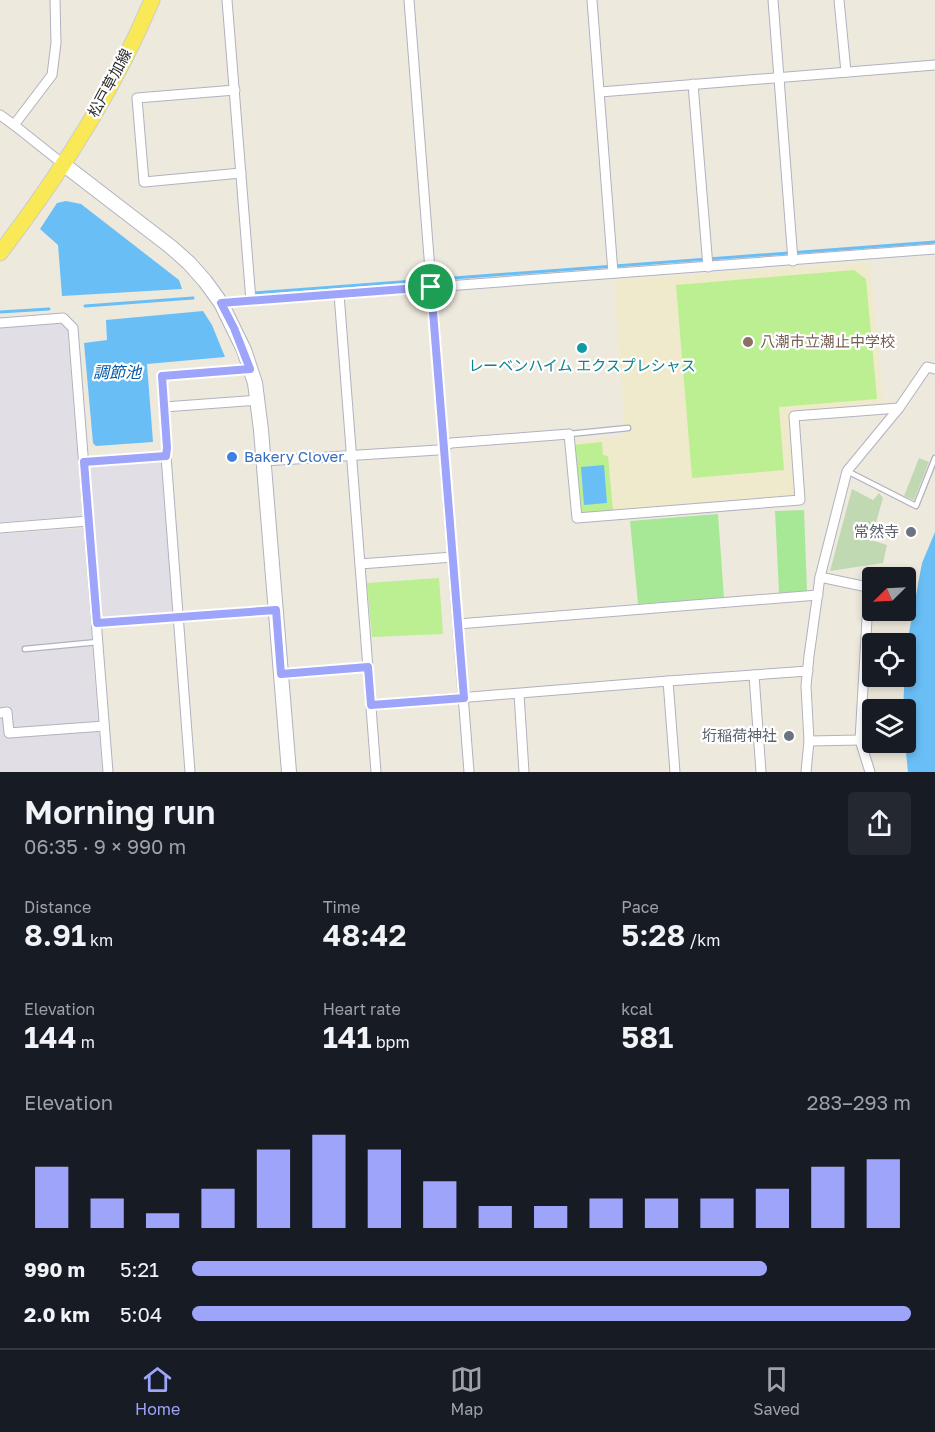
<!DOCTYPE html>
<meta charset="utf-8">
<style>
:root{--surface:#171b24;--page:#242831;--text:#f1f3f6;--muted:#9ea1a6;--line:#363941;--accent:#9ea4fa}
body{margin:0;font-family:"Golos Text","Noto Sans JP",sans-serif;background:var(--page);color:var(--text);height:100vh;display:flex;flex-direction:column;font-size:22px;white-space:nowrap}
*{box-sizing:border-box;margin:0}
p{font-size:20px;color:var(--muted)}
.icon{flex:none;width:33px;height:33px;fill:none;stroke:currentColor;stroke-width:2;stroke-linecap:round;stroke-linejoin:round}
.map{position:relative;height:772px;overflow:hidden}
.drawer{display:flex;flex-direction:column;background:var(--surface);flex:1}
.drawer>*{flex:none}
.needle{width:39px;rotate:246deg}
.buttons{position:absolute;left:862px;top:567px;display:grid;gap:12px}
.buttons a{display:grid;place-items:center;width:54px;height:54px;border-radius:6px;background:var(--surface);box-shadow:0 3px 9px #0003;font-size:30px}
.pin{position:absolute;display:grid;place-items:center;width:51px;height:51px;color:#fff;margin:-26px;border:3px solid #fff;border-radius:50%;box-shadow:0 2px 6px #0007}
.round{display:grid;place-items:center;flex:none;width:63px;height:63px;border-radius:6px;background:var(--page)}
.summary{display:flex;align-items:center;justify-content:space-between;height:102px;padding:0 24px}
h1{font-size:33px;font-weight:600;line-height:45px}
.metrics{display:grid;grid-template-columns:repeat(3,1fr);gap:9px;height:102px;padding:6px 24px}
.metrics div{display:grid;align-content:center}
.metrics b{font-size:30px;font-weight:600}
.metrics small{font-size:16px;font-weight:400}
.metrics p{font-size:16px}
.chart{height:168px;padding:12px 24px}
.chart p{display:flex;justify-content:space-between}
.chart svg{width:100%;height:108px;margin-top:6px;stroke:var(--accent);stroke-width:6}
ul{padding:0 24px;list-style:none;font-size:20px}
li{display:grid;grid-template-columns:96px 72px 1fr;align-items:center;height:45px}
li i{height:15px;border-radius:8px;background:var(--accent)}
.dock{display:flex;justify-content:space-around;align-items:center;height:84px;border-top:2px solid var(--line);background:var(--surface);font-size:16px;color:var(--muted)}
.dock a{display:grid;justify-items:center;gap:3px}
.dock .active{color:var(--accent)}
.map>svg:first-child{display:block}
.industrial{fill:#e1dee6}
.education{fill:#f0eacc}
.green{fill:#a7e897}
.cemetery{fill:#c1d9b3}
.pitch{fill:#bbef92}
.water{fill:#6abef6}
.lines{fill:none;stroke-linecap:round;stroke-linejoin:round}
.stream{stroke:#6abef6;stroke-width:3}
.lane-casing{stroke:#b1b2c0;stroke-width:7}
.street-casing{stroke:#b1b2c0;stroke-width:11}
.secondary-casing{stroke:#b1b2c0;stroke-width:16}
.primary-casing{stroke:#ccc;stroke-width:17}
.lane{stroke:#fff;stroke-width:4.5}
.street{stroke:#fff;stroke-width:9}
.secondary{stroke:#fff;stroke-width:14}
.primary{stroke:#f9e957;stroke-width:15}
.route-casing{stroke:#fff;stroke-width:12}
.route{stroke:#9ea4fa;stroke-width:8}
.education-dot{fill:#8d6e63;stroke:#fff;stroke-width:2}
.culture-dot{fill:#0f9aa8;stroke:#fff;stroke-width:2}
.shop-dot{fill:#3f7fe0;stroke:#fff;stroke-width:2}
.worship-dot{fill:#6b7280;stroke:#fff;stroke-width:2}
.labels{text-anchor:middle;stroke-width:4.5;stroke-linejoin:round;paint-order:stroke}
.street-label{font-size:15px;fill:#2c2c2c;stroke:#fff}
.education-label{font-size:15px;fill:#785e54;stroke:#fff;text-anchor:start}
.culture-label{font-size:15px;fill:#0d838f;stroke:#fff}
.shop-label{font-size:15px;fill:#366cbe;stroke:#fff;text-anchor:start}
.worship-label{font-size:15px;fill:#5b616d;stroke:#fff;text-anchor:end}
.water-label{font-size:16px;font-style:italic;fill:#0559a6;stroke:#fff}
</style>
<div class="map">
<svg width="935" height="772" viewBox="0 0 935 772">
<rect width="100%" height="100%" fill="#eee9dd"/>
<!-- industrial -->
<g class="industrial">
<path d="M 67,323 L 82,516 L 0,522 L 0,328 Z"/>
<path d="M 161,462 L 173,612 L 102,618 L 90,467 Z"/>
<path d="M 83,528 L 98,722 L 13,729 L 11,707 L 0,708 L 0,534 Z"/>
<path d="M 0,717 L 4,717 L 6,738 L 99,731 L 102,772 L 0,772 Z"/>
</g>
<!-- education -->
<path class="education" d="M 870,263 L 884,404 L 788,413 L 795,495 L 792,498 L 584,514 L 574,443 L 578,441 L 625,436 L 614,280 Z"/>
<!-- green -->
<g class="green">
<path d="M 804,510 L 807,591 L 779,593 L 775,511 Z"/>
<path d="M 718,514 L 724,598 L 638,604 L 630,521 Z"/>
</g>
<!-- cemetery -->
<g class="cemetery">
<path d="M 919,458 L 929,462 L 914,500 L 904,496 Z"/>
<path d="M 852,489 L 873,500 L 879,493 L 883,498 L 871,540 L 887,545 L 883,563 L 830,571 Z"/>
</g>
<!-- pitch -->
<g class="pitch">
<path d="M 854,270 L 866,279 L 877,399 L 779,407 L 784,470 L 692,478 L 676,285 Z"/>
<path d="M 602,442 L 603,455 L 608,456 L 613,511 L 582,514 L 579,509 L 574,445 Z"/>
<path d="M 439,578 L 443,634 L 372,637 L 367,583 Z"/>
</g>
<!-- water -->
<g class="water">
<path d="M 66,201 L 81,204 L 179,280 L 182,289 L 62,296 L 58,245 L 40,229 L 57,203 Z"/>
<path d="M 203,311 L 212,325 L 225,357 L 147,364 L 153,442 L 96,446 L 93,443 L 84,343 L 107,340 L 106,320 Z"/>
<path d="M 604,465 L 607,503 L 584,505 L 581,467 Z"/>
<path d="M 935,532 L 935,772 L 908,772 L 905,743 L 906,710 L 903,709 L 906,649 L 922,563 Z"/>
</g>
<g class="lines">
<!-- stream -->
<g class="stream">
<path d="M 254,293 L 935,242"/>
<path d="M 85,306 L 193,298"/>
<path d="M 0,312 L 49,309"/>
</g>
<defs>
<g id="lane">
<path d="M 569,434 L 628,428"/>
<path d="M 847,471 L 916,506 L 935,458"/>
<path d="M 25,649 L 98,642"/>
</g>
<g id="street">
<path d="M 55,0 L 56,43 L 52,75 L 14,125 L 63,164"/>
<path d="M 227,0 L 251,301"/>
<path d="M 409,0 L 469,772"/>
<path d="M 592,0 L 613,273"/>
<path d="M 773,0 L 793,261"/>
<path d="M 839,0 L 846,72"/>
<path d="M 693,84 L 708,267"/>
<path d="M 235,90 L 137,98 L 144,182 L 241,173"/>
<path d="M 600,92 L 935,65"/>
<path d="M 0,115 L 14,125"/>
<path d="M 339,294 L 376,772"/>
<path d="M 221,303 L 935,249"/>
<path d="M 0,323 L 63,318 L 73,328 L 108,772"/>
<path d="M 164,407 L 258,400"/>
<path d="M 264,461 L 438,450 L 451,443 L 569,434 L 577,518 L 800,500 L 794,416 L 899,408"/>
<path d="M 84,462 L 166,456"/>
<path d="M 0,528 L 89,521"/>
<path d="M 360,564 L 453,557"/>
<path d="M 820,577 L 872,588 L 867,619 L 860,740 L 870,772"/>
<path d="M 97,623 L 276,610"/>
<path d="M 458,624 L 818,595"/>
<path d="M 281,674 L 368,667"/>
<path d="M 754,675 L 761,772"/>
<path d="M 668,681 L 808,671"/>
<path d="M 519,694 L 524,772"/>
<path d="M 371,705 L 668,681 L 675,772"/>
<path d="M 0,713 L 7,712 L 9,733 L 104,726"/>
<path d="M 809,741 L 860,740"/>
<path d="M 190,772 L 166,456 L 167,448 L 162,376 L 250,369"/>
<path d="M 806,772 L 809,741 L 806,686 L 809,656 L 820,577 L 847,471 L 899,408 L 927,367 L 935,369"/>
</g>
<path id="secondary" d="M 63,164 L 171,247 L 189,263 L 205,281 L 221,303 L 244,350 L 255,383 L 261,430 L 289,772"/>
<path id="primary" d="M 0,253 C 59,176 114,91 152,0"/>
</defs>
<!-- lane casing -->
<use href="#lane" class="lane-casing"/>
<!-- street casing -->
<use href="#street" class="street-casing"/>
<!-- secondary casing -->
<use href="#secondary" class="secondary-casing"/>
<!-- primary casing -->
<use href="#primary" class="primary-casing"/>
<!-- lane -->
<use href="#lane" class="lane"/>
<!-- street -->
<use href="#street" class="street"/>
<!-- secondary -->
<use href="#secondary" class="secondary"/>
<!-- primary -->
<use href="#primary" class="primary"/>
</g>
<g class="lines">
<defs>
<path id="route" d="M 431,287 L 464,698 L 371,705 L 368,667 L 281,674 L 276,610 L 97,623 L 84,462 L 166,456 L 167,448 L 162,376 L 250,369 L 234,328 L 221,303 Z"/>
</defs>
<!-- route casing -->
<use href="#route" class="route-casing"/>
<!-- route -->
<use href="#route" class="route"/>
</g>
<!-- markers -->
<circle class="education-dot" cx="748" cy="342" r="6"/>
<circle class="culture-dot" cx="582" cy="348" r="6"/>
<circle class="shop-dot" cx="232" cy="457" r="6"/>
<g class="worship-dot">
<circle cx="911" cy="532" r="6"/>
<circle cx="789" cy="736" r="6"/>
</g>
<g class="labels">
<!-- street labels -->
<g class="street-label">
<text transform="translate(110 83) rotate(-62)" y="5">松戸草加線</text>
</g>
<!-- education labels -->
<g class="education-label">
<text x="760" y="347">八潮市立潮止中学校</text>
</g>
<!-- culture labels -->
<g class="culture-label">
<text x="582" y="371">レーベンハイム エクスプレシャス</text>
</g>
<!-- shop labels -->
<g class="shop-label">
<text x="244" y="462">Bakery Clover</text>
</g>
<!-- worship labels -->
<g class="worship-label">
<text x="899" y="537">常然寺</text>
<text x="777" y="741">垳稲荷神社</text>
</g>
<!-- water labels -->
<g class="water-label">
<text x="117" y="378">調節池</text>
</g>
</g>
</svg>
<div class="buttons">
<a><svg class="needle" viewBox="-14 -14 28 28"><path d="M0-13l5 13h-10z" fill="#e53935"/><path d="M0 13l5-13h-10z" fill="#9ea1a6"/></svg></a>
<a><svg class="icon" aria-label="locate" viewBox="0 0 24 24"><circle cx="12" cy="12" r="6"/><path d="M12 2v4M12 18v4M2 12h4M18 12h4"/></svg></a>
<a><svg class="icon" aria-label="layers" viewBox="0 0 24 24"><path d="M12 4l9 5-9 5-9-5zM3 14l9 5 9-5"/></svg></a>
</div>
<div class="pin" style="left:431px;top:287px;background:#1e9e55"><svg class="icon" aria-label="arrive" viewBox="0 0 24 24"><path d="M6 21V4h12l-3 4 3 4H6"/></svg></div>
</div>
<section class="drawer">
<div class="summary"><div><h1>Morning run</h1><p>06:35 · 9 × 990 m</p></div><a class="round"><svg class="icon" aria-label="share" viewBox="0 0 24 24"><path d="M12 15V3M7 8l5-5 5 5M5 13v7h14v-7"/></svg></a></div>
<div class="metrics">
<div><p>Distance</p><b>8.91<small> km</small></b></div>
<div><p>Time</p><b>48:42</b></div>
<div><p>Pace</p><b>5:28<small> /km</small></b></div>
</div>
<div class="metrics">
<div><p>Elevation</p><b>144<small> m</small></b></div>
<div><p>Heart rate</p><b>141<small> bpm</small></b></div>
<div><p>kcal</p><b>581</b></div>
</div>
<div class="chart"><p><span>Elevation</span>283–293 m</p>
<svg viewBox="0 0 160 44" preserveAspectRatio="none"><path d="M5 44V19M15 44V32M25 44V38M35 44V28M45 44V12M55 44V6M65 44V12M75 44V25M85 44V35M95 44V35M105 44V32M115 44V32M125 44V32M135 44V28M145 44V19M155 44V16"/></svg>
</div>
<ul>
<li><b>990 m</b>5:21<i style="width:80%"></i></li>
<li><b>2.0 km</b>5:04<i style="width:100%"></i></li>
</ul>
</section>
<nav class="dock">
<a class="active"><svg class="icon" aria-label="home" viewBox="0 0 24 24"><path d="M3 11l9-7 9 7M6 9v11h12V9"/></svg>Home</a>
<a><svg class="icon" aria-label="map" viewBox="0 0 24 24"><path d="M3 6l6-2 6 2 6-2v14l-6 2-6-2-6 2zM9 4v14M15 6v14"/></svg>Map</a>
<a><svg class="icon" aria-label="saved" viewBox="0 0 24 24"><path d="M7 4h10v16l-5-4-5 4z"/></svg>Saved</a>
</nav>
